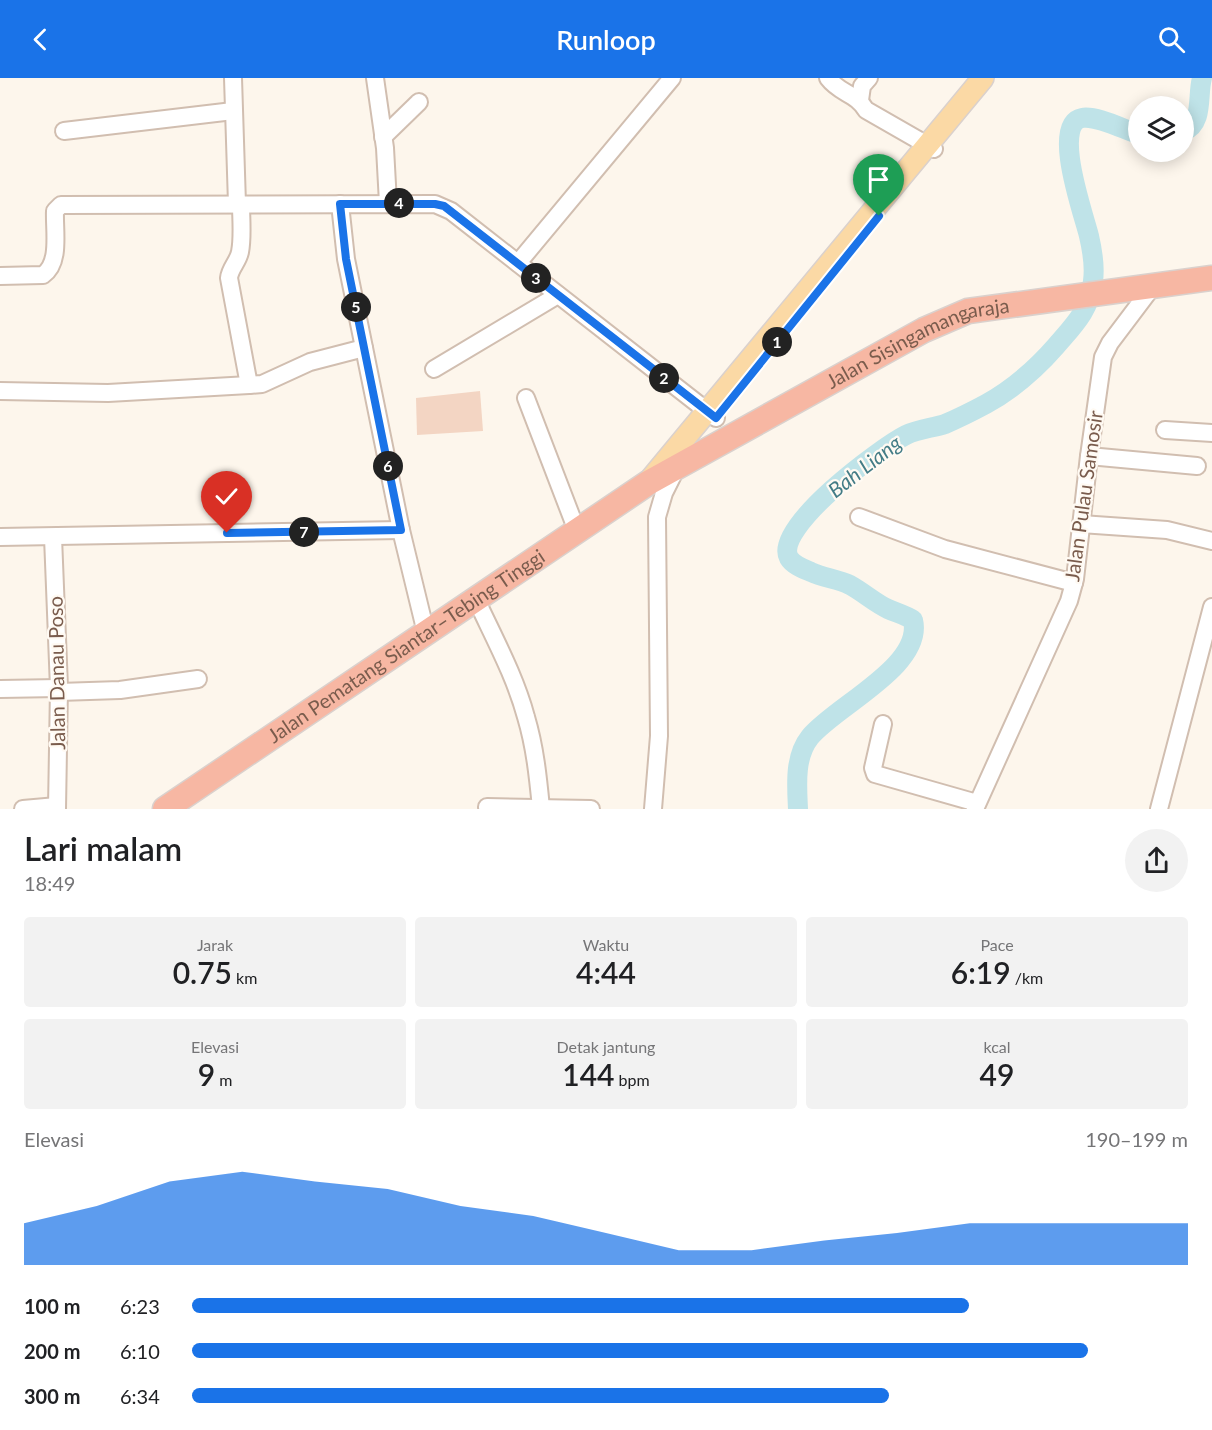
<!DOCTYPE html>
<html lang="id">
<meta charset="utf-8">
<style>
:root{--surface:#fff;--page:#f2f2f2;--text:#202124;--muted:#757577;--accent:#1a73e8}
body{margin:0;font-family:Lato,sans-serif;background:var(--page);color:var(--text);height:100vh;display:flex;flex-direction:column;font-size:22px;white-space:nowrap}
*{box-sizing:border-box;margin:0}
p{font-size:20px;color:var(--muted)}
.icon{flex:none;width:33px;height:33px;fill:none;stroke:currentColor;stroke-width:2;stroke-linecap:round;stroke-linejoin:round}
.map{position:relative;height:731px;overflow:hidden}
.panel{display:flex;flex-direction:column;background:var(--surface);flex:1}
.panel>*{flex:none}
.buttons{position:absolute;left:1128px;top:18px;display:grid;gap:12px}
.buttons a{display:grid;place-items:center;width:66px;height:66px;border-radius:50%;background:var(--surface);box-shadow:0 3px 15px #0003;font-size:30px}
.pin{position:absolute;display:grid;place-items:center;width:51px;height:51px;color:#fff;margin:-62px -26px;border-radius:50% 50% 50% 0;rotate:-45deg;box-shadow:0 0 6px #0007}
.pin .icon{rotate:45deg}
.km{position:absolute;width:30px;height:30px;margin:-15px;border-radius:50%;background:#222;color:#fff;font-size:16px;line-height:30px;text-align:center}
.round{display:grid;place-items:center;flex:none;width:63px;height:63px;border-radius:32px;background:var(--page)}
.summary{display:flex;align-items:center;justify-content:space-between;height:102px;padding:0 24px}
h1{font-size:33px;font-weight:600;line-height:45px}
.figures{display:grid;grid-template-columns:repeat(3,1fr);gap:9px;height:102px;padding:6px 24px}
.figures div{display:grid;align-content:center;border-radius:6px;background:var(--page);text-align:center}
.figures b{font-size:30px;font-weight:600}
.figures small{font-size:16px;font-weight:400}
.figures p{font-size:16px}
.chart{height:168px;padding:12px 24px}
.chart p{display:flex;justify-content:space-between}
.chart svg{width:100%;height:108px;margin-top:6px;fill:var(--accent);opacity:.7}
ul{padding:0 24px;list-style:none;font-size:20px}
li{display:grid;grid-template-columns:96px 72px 1fr;align-items:center;height:45px}
li i{height:15px;border-radius:8px;background:var(--accent)}
header{display:flex;justify-content:space-between;align-items:center;height:78px;padding:0 24px;background:var(--accent);color:#fff;font-size:27px;font-weight:600}
.map>svg:first-child{display:block}
.lines{fill:none;stroke-linecap:round;stroke-linejoin:round}
.river{stroke:#bfe3e8;stroke-width:20}
.building{fill:#f3d5c3}
.minor-casing{stroke:#d1beb0;stroke-width:20}
.major-casing{stroke:#dad1cd;stroke-width:24}
.highway-casing{stroke:#dad1cd;stroke-width:27}
.minor{stroke:#fff;stroke-width:16}
.major{stroke:#fbd9a5;stroke-width:21}
.highway{stroke:#f7b7a3;stroke-width:24}
.route-casing{stroke:#fff;stroke-width:12}
.route{stroke:#1a73e8;stroke-width:8}
.labels{text-anchor:middle;stroke-width:4.5;stroke-linejoin:round;paint-order:stroke}
.street-label{font-size:20px;fill:#7a5c4d;stroke:#fffaf3}
.water-label{font-size:21px;font-style:italic;fill:#437c86;stroke:#fffaf3}
</style>
<header><svg class="icon" aria-label="back" viewBox="0 0 24 24"><path d="M15 5l-7 7 7 7"/></svg>Runloop<svg class="icon" aria-label="search" viewBox="0 0 24 24"><circle cx="10" cy="10" r="6"/><path d="M15 15l6 6"/></svg></header>
<div class="map">
<svg width="1212" height="731" viewBox="0 0 1212 731">
<rect width="100%" height="100%" fill="#fdf6ec"/>
<g class="lines">
<!-- river -->
<g class="river">
<path d="M 1184,53 C 1204,45 1197,17 1202,0"/>
<path d="M 798,731 C 797,708 794,679 810,659 C 835,628 924,588 913,542 C 905,537 897,535 888,531 C 875,525 863,514 850,507 C 838,501 824,500 811,494 C 804,491 793,487 789,480 C 772,450 882,369 906,357 C 918,351 933,350 945,346 C 959,340 973,333 986,326 C 1013,311 1036,291 1056,268 C 1074,247 1090,232 1093,203 C 1095,189 1092,171 1089,158 C 1084,137 1051,46 1082,40 C 1096,37 1125,52 1138,56"/>
</g>
</g>
<!-- building -->
<path class="building" d="M 480,313 L 483,353 L 417,357 L 416,320 Z"/>
<g class="lines">
<defs>
<g id="minor">
<path d="M 233,0 L 237,126"/>
<path d="M 375,0 L 385,70 L 388,125"/>
<path d="M 828,0 C 840,16 856,15 866,32 L 934,71"/>
<path d="M 860,22 L 862,8 L 869,0"/>
<path d="M 64,53 L 233,33"/>
<path d="M 383,59 L 419,24"/>
<path d="M 241,126 C 241,141 243,159 240,174 C 238,184 230,190 229,200 L 249,307"/>
<path d="M 340,126 L 346,181 L 401,452 L 426,555"/>
<path d="M 518,185 L 672,0"/>
<path d="M 0,198 L 43,197 C 61,185 54,152 55,133 L 61,127 L 435,126 L 451,133 L 716,340"/>
<path d="M 434,291 L 558,217"/>
<path d="M 0,313 L 108,315 L 249,307 L 262,306 L 310,284 L 364,270"/>
<path d="M 526,320 L 577,453"/>
<path d="M 1165,352 L 1212,355"/>
<path d="M 1089,378 L 1197,388"/>
<path d="M 859,439 L 945,471 L 1074,505"/>
<path d="M 1081,446 L 1167,452 L 1212,463"/>
<path d="M 0,459 L 401,452"/>
<path d="M 53,459 L 59,610 L 57,731"/>
<path d="M 476,521 C 494,560 515,598 526,639 C 535,669 538,699 541,730"/>
<path d="M 0,611 L 59,610"/>
<path d="M 59,614 L 120,612 L 198,601"/>
<path d="M 883,646 L 873,690 L 875,696 L 977,725"/>
<path d="M 487,729 L 591,731"/>
<path d="M 23,731 L 57,728"/>
<path d="M 653,731 L 659,658 L 657,439 L 664,415 L 677,389"/>
<path d="M 975,731 L 1069,523 L 1075,501 L 1089,378 L 1103,279 L 1110,265 L 1153,208"/>
<path d="M 1159,731 L 1212,529"/>
</g>
<path id="major" d="M 650,402 L 983,0"/>
<g id="highway">
<path id="s1" d="M 165,731 L 648,405 L 924,252 L 968,233 L 1212,200"/>
</g>
</defs>
<!-- minor casing -->
<use href="#minor" class="minor-casing"/>
<!-- major casing -->
<use href="#major" class="major-casing"/>
<!-- highway casing -->
<use href="#highway" class="highway-casing"/>
<!-- minor -->
<use href="#minor" class="minor"/>
<!-- major -->
<use href="#major" class="major"/>
<!-- highway -->
<use href="#highway" class="highway"/>
</g>
<g class="lines">
<defs>
<path id="route" d="M 227,455 L 401,452 L 346,181 L 340,126 L 435,126 L 444,128 L 716,340 L 879,138"/>
</defs>
<!-- route casing -->
<use href="#route" class="route-casing"/>
<!-- route -->
<use href="#route" class="route"/>
</g>
<g class="labels">
<!-- street labels -->
<g class="street-label">
<text dy="7" stroke="none"><textPath href="#s1" startOffset="888">Jalan Sisingamangaraja</textPath></text>
<text transform="translate(1084 418) rotate(-82)" y="7">Jalan Pulau Samosir</text>
<text dy="7" stroke="none"><textPath href="#s1" startOffset="291">Jalan Pematang Siantar–Tebing Tinggi</textPath></text>
<text transform="translate(57 595) rotate(-91)" y="7">Jalan Danau Poso</text>
</g>
<!-- water labels -->
<g class="water-label">
<text transform="translate(865 389) rotate(-38)" y="7">Bah Liang</text>
</g>
</g>
</svg>
<div class="buttons">
<a><svg class="icon" aria-label="layers" viewBox="0 0 24 24"><path d="M12 4l9 5-9 5-9-5zM3 14l9 5 9-5"/></svg></a>
</div>
<div class="pin" style="left:879px;top:138px;background:#1e9e55"><svg class="icon" aria-label="arrive" viewBox="0 0 24 24"><path d="M6 21V4h12l-3 4 3 4H6"/></svg></div>
<div class="pin" style="left:227px;top:455px;background:#d93025"><svg class="icon" aria-label="check" viewBox="0 0 24 24"><path d="M5 12l5 5 9-10"/></svg></div>
<b class="km" style="left:777px;top:264px">1</b>
<b class="km" style="left:664px;top:300px">2</b>
<b class="km" style="left:536px;top:200px">3</b>
<b class="km" style="left:399px;top:125px">4</b>
<b class="km" style="left:356px;top:229px">5</b>
<b class="km" style="left:388px;top:388px">6</b>
<b class="km" style="left:304px;top:454px">7</b>
</div>
<section class="panel">
<div class="summary"><div><h1>Lari malam</h1><p>18:49</p></div><a class="round"><svg class="icon" aria-label="share" viewBox="0 0 24 24"><path d="M12 15V3M7 8l5-5 5 5M5 13v7h14v-7"/></svg></a></div>
<div class="figures">
<div><p>Jarak</p><b>0.75<small> km</small></b></div>
<div><p>Waktu</p><b>4:44</b></div>
<div><p>Pace</p><b>6:19<small> /km</small></b></div>
</div>
<div class="figures">
<div><p>Elevasi</p><b>9<small> m</small></b></div>
<div><p>Detak jantung</p><b>144<small> bpm</small></b></div>
<div><p>kcal</p><b>49</b></div>
</div>
<div class="chart"><p><span>Elevasi</span>190–199 m</p>
<svg viewBox="0 0 160 44" preserveAspectRatio="none"><path d="M0 44V27L10 20L20 10L30 6L40 10L50 13L60 20L70 24L80 31L90 38L100 38L110 34L120 31L130 27L140 27L150 27L160 27V44z"/></svg>
</div>
<ul>
<li><b>100 m</b>6:23<i style="width:78%"></i></li>
<li><b>200 m</b>6:10<i style="width:90%"></i></li>
<li><b>300 m</b>6:34<i style="width:70%"></i></li>
</ul>
</section>
